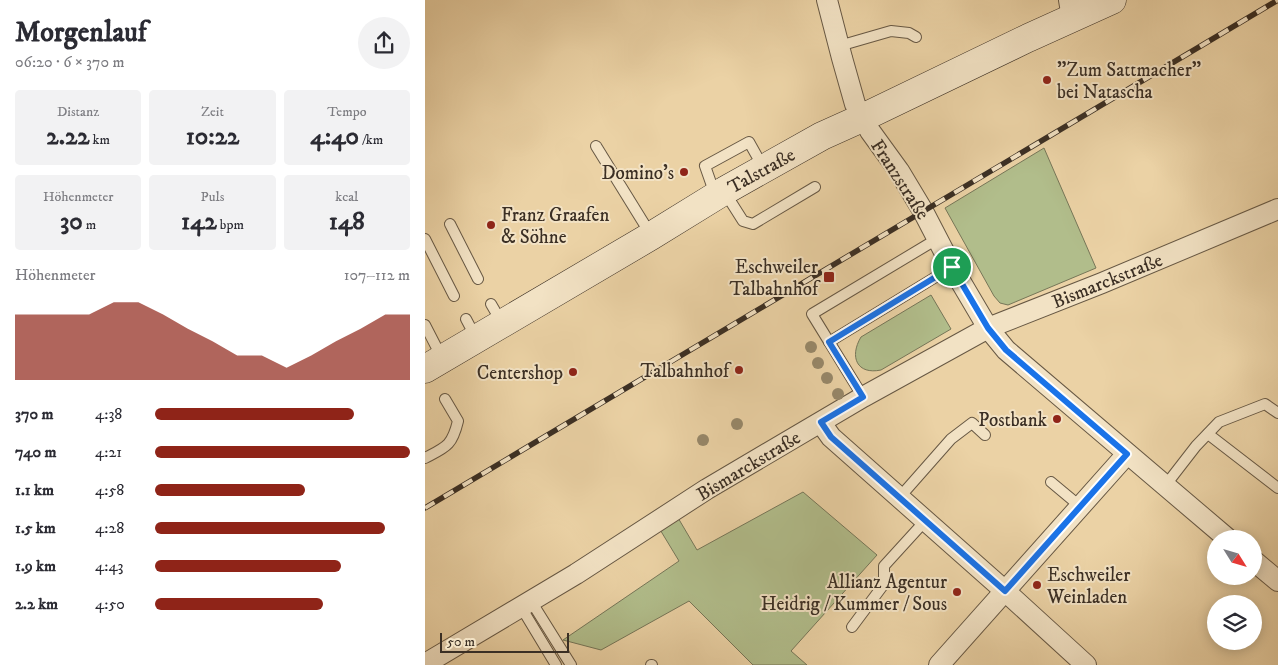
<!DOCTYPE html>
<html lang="de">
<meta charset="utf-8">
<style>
:root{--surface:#fff;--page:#f2f2f3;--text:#2b2b33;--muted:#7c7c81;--accent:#8f2418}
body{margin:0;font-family:"IM FELL DW Pica",serif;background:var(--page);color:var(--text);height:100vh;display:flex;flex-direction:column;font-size:19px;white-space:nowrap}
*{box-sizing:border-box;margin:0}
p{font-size:16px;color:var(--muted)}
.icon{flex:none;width:28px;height:28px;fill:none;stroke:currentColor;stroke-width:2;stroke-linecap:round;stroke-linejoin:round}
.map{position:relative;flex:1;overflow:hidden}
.drawer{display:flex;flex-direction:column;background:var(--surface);width:425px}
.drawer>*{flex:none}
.needle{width:32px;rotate:127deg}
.controls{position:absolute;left:782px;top:530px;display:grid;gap:10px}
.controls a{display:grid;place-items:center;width:55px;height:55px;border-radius:50%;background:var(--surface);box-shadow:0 2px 12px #0003;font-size:25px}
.scale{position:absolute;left:15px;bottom:12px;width:129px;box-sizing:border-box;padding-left:5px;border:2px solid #3b2f24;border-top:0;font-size:14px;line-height:18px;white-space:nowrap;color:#3b2f24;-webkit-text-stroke:4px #f2e2c4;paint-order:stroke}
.pin{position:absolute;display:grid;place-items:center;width:42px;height:42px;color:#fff;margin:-21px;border:2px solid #fff;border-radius:50%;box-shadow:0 1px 5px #0007}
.round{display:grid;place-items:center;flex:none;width:52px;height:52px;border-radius:26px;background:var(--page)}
.summary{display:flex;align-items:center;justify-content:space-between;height:85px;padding:0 15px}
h1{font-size:28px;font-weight:700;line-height:38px}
.stats{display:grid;grid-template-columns:repeat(3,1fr);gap:8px;height:85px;padding:5px 15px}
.stats div{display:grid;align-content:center;border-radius:5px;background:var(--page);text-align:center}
.stats b{font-size:25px;font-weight:700}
.stats small{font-size:14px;font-weight:400}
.stats p{font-size:14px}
.chart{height:140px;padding:10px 15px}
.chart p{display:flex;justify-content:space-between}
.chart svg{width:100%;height:90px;margin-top:5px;fill:var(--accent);opacity:.7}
ul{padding:0 15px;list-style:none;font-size:16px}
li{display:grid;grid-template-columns:80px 60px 1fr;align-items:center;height:38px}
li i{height:12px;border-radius:6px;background:var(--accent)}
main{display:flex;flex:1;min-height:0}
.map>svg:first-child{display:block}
.green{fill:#b1bd8b;stroke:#767658}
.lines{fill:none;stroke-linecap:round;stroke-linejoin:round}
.lane-casing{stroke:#675844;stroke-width:12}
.street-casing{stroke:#675844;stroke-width:22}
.secondary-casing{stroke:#3b2f24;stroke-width:29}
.lane{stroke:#f2e2c4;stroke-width:10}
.street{stroke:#f2e2c4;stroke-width:20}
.secondary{stroke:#f2e2c4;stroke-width:28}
.rail-casing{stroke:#3b2f24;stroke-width:5.5}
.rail{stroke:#f2e2c4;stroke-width:4;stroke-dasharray:11;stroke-linecap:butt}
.tree{fill:#97886a}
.route-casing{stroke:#fff;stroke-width:10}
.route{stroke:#1a73e8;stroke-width:6}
.poi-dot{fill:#8f2418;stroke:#f2e2c4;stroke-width:2}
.labels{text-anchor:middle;stroke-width:4;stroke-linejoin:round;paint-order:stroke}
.poi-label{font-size:19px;fill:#3b2f24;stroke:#f2e2c4;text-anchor:end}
.street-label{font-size:19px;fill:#3b2f24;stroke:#f2e2c4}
</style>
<main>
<section class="drawer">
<div class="summary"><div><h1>Morgenlauf</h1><p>06:20 · 6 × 370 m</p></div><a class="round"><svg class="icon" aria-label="share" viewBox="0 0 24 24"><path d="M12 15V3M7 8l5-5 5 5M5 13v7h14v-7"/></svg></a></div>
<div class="stats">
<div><p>Distanz</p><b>2.22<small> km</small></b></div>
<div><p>Zeit</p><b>10:22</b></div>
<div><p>Tempo</p><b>4:40<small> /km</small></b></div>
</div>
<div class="stats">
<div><p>Höhenmeter</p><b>30<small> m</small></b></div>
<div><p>Puls</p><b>142<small> bpm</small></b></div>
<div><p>kcal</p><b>148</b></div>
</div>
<div class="chart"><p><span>Höhenmeter</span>107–112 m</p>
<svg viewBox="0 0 160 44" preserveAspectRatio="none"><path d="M0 44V12L10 12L20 12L30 12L40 6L50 6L60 12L70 19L80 25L90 32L100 32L110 38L120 32L130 25L140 19L150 12L160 12V44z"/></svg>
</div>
<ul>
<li><b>370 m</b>4:38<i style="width:78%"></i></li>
<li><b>740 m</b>4:21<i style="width:100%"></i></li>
<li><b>1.1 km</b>4:58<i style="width:59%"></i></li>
<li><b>1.5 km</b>4:28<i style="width:90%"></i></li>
<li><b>1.9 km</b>4:43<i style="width:73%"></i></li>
<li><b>2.2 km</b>4:50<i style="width:66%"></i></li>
</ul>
</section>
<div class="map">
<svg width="853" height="665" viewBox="0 0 853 665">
<rect width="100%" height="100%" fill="#ebd2a5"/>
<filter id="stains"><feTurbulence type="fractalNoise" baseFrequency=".004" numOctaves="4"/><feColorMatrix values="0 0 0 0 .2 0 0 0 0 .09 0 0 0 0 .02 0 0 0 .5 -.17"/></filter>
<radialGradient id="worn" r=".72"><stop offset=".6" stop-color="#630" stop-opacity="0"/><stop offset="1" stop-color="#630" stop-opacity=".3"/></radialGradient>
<!-- green -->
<g class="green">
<path d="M 619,148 L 671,268 L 583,305 L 575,303 L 569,296 L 520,208 Z"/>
<path d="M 506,295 L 526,329 L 456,370 C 432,375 424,357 436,337 Z"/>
<path d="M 378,492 L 452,555 L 366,651 L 382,665 L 328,665 L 264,601 L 176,650 L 138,640 L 254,561 L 231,523 L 249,511 L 272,550 Z"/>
</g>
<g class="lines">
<defs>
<g id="lane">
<path d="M 414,46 L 466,31 L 484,33 L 491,37"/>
<path d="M 171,146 L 226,235"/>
<path d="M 299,191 L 318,221 L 328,224 L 390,187"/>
<path d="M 292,193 L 286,183 L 280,166 L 324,142 L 338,167"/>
<path d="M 25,224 L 53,279"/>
<path d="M 0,239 L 29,296"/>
<path d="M 66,304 L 77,323"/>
<path d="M 41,319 L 51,338"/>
<path d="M 0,325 L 17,358"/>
<path d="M 404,342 L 527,267"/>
<path d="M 438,397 L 387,314 L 512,239"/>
<path d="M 783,434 L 853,488"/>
<path d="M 0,458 C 21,447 27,446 33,421 L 20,399"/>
<path d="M 626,482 L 656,507"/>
<path d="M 740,486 L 771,446 L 794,422 L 840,404 L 853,413"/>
<path d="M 474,498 L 526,439 L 547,423 L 560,435"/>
<path d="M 106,601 L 146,665"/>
<path d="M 96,607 L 131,665"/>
<path d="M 427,627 L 459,584 L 459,566 L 500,521"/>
<path d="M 226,665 L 227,665"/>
</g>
<g id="street">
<path d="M 402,0 L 417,58 L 430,104 L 445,131 L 474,171 L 498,211 L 527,267 L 563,328 L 581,350 L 803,539"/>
<path d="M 644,0 L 647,18"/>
<path d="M 396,423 L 406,437 L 580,591 L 661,665"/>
<path d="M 829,561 L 853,581"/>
<path d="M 0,664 L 151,574 L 282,489 L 438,397 L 563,328 L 677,283 L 853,209"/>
<path d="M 514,665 L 702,454"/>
</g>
<path id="secondary" d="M 0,369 L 226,236 L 299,191 L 397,136 L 437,118 L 603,38 L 687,0"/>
</defs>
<!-- lane casing -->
<use href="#lane" class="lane-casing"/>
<!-- street casing -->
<use href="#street" class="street-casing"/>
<!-- secondary casing -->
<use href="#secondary" class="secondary-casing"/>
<!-- lane -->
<use href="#lane" class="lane"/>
<!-- street -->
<use href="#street" class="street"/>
<!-- secondary -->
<use href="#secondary" class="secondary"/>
<defs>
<path id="rail" d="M 0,508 L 853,0"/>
</defs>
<!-- rail casing -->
<use href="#rail" class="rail-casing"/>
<!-- rail -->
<use href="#rail" class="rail"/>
</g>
<!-- trees -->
<g class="tree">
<circle cx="386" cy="347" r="6"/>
<circle cx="393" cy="363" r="6"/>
<circle cx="402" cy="378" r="6"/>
<circle cx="413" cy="394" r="6"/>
<circle cx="312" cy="424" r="6"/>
<circle cx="278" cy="440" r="6"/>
</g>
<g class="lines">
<defs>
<path id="route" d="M 527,267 L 563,328 L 581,350 L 702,454 L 580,591 L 406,437 L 396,422 L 438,397 L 404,342 Z"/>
</defs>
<!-- route casing -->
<use href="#route" class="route-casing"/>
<!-- route -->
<use href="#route" class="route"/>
</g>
<!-- markers -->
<g class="poi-dot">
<circle cx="622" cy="80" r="5"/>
<circle cx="259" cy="172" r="5"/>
<circle cx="66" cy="225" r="5"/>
<rect x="398" y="271" width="12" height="12" rx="2.5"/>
<circle cx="314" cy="370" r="5"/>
<circle cx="148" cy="372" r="5"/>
<circle cx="632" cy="419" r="5"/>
<circle cx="612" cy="585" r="5"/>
<circle cx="532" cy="592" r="5"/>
</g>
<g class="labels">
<!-- poi labels -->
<g class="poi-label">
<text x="632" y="76" text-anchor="start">"Zum Sattmacher"<tspan x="632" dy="22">bei Natascha</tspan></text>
<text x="249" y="179">Domino's</text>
<text x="76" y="221" text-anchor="start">Franz Graafen<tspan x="76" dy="22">&amp; Söhne</tspan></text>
<text x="393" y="273">Eschweiler<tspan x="393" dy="22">Talbahnhof</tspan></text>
<text x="304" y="377">Talbahnhof</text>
<text x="138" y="379">Centershop</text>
<text x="622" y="426">Postbank</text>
<text x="622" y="581" text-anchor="start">Eschweiler<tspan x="622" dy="22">Weinladen</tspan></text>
<text x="522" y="588">Allianz Agentur<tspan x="522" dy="22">Heidrig / Kummer / Sous</tspan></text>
</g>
<!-- street labels -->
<g class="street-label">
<text transform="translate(336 170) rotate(-29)" y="7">Talstraße</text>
<text transform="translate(476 179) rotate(57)" y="7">Franzstraße</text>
<text transform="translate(682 280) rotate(-22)" y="7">Bismarckstraße</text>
<text transform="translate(323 465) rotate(-31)" y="7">Bismarckstraße</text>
</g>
</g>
<rect width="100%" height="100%" filter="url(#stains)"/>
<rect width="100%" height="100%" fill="url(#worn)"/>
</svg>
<div class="controls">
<a><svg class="needle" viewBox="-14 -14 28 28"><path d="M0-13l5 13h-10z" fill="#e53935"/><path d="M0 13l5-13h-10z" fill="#7c7c81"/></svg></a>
<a><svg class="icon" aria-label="layers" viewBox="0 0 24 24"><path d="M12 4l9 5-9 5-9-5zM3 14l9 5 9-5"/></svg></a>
</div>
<div class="scale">50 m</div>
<div class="pin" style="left:527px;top:267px;background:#1e9e55"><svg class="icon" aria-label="arrive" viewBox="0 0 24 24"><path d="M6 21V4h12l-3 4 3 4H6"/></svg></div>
</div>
</main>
